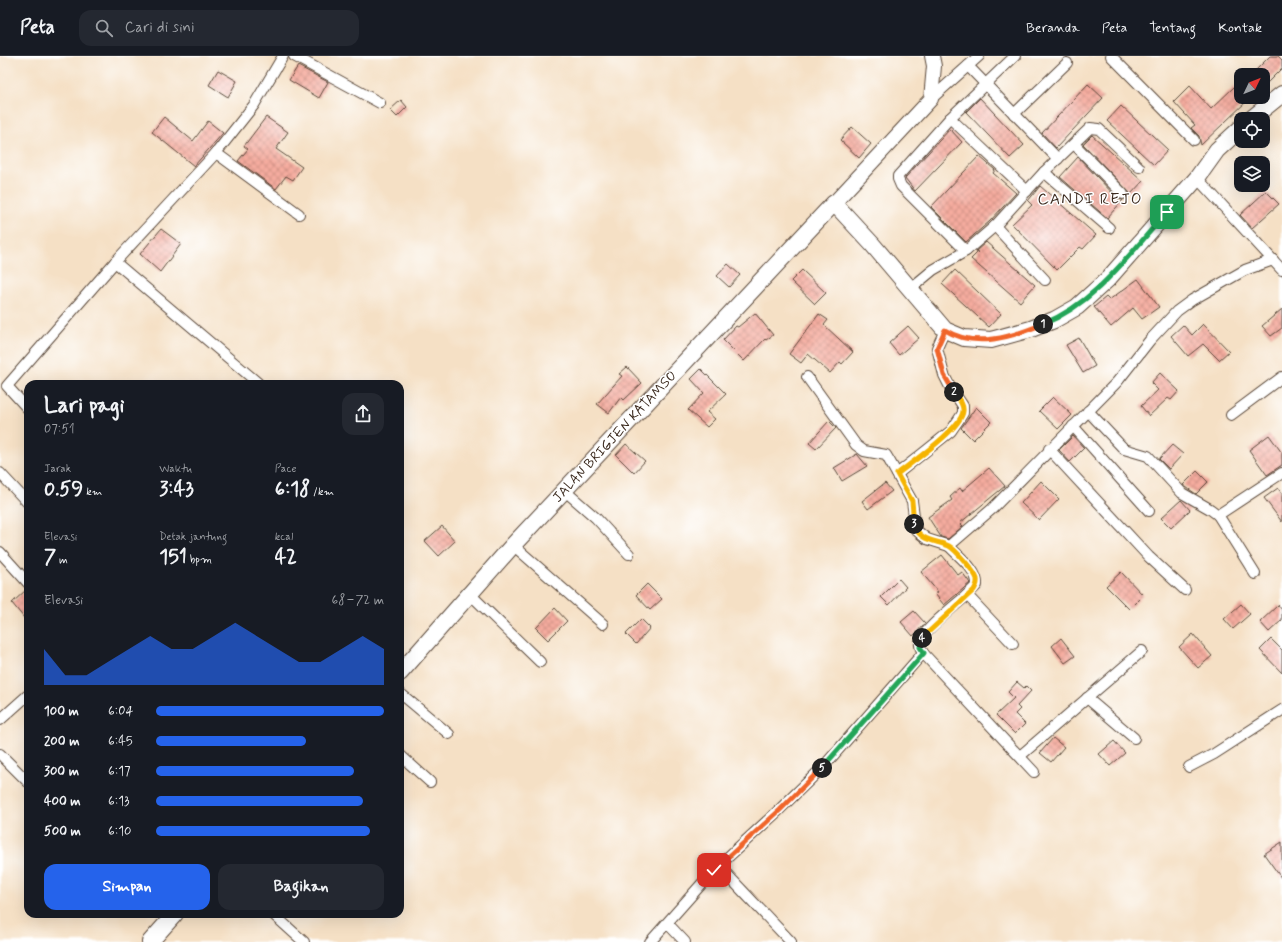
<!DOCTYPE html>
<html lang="id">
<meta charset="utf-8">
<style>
:root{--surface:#171b24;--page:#242831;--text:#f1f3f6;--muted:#9ea1a6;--line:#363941;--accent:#2563eb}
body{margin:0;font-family:Mynerve,sans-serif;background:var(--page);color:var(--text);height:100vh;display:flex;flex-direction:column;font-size:15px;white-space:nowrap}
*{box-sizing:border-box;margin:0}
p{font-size:13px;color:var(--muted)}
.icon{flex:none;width:22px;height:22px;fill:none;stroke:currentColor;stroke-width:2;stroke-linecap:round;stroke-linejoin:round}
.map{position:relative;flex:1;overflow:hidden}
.drawer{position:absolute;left:24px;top:324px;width:380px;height:538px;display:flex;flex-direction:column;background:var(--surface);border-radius:12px;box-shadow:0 4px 16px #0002}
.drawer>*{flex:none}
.needle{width:26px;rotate:47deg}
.fabs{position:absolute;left:1234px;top:12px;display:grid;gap:8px}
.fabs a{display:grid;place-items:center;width:36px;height:36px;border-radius:8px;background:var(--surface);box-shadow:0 4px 16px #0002;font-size:20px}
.pin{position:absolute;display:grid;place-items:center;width:34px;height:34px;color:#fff;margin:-17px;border-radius:8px;box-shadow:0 2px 6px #0006}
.km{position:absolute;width:20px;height:20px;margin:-10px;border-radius:50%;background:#222;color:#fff;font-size:11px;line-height:20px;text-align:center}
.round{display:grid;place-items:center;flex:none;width:42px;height:42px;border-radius:12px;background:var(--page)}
.head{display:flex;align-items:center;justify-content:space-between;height:68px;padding:0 20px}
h1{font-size:22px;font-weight:800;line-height:30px}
.metrics{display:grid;grid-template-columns:repeat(3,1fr);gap:6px;height:68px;padding:4px 20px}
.metrics div{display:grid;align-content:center}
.metrics b{font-size:20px;font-weight:800}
.metrics small{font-size:11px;font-weight:400}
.metrics p{font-size:11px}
.chart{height:112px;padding:8px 20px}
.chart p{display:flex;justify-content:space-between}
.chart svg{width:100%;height:72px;margin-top:4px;fill:var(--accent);opacity:.7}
.button{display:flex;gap:8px;margin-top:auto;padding:8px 20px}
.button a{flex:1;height:46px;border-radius:12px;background:var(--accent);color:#fff;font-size:16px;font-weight:800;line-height:46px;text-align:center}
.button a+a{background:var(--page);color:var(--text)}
ul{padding:0 20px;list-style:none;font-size:13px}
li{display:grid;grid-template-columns:64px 48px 1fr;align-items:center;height:30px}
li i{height:10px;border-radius:5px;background:var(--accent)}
header{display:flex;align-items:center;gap:24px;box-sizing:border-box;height:56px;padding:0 20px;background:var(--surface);border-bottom:1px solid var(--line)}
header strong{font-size:19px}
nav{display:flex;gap:22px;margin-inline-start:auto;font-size:14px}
.search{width:280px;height:36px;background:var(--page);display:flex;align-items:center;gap:10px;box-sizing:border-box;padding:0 14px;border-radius:12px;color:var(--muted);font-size:15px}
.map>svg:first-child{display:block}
.building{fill:url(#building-cross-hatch)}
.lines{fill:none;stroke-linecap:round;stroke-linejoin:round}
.street-casing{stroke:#574537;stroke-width:12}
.secondary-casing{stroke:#574537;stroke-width:16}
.primary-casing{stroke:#574537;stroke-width:18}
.street{stroke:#fff;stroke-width:10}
.secondary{stroke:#fff;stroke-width:14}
.primary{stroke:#fff;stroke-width:16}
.split-1-casing{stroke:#fff;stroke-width:8}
.split-2-casing{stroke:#fff;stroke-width:8}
.split-3-casing{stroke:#fff;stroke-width:8}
.split-4-casing{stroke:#fff;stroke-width:8}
.split-5-casing{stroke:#fff;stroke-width:8}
.split-6-casing{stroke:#fff;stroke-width:8}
.split-1{stroke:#22a559;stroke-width:5}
.split-2{stroke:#f0652b;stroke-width:5}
.split-3{stroke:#f5b400;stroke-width:5}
.split-4{stroke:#f5b400;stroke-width:5}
.split-5{stroke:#22a559;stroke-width:5}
.split-6{stroke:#f0652b;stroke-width:5}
.labels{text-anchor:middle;stroke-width:3;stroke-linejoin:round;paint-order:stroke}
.street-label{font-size:14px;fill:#3b2a1e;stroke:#fff}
.quarter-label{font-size:16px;letter-spacing:1px;fill:#3b2a1e;stroke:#fff}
</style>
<header>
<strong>Peta</strong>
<div class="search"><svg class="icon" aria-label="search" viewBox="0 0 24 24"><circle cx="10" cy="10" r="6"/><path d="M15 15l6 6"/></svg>Cari di sini</div>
<nav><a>Beranda</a><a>Peta</a><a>Tentang</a><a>Kontak</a></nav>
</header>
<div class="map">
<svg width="1282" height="886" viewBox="0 0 1282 886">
<defs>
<pattern id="building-cross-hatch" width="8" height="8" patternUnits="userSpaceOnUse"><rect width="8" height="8" fill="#f5ac9f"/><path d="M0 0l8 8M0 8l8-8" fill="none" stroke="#c88c81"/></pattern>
</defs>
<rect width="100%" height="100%" fill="#fff"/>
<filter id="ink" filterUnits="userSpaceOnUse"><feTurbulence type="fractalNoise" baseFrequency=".025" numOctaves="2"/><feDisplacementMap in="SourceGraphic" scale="8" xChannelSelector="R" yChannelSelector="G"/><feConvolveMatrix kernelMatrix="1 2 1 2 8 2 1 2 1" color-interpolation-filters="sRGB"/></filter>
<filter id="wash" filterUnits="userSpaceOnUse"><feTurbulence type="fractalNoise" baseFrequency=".012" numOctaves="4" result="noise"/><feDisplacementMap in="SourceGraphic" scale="16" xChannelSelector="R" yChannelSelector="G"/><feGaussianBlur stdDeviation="0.9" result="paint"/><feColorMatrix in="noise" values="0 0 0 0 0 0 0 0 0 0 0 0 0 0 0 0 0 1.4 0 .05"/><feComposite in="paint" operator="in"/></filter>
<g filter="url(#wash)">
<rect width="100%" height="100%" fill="#f5e0c5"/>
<g id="blocks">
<!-- building -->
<g class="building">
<path d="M 1270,0 L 1278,0 L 1282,4 L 1282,12 L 1263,31 L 1263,19 L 1251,19 Z"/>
<path d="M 298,10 L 328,26 L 319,42 L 289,24 Z"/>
<path d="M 218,14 L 237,25 L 228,41 L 209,29 Z"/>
<path d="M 1088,28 L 1103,42 L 1056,92 L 1042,77 Z"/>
<path d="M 1190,30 L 1211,53 L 1234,31 L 1241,38 L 1241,41 L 1247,45 L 1201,89 L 1199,80 L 1191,72 L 1195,69 L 1174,46 Z"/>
<path d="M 980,42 L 1024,89 L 1010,102 L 966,56 Z"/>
<path d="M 401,44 L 407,51 L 397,61 L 390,54 Z"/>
<path d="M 1121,50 L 1168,94 L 1154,109 L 1107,65 Z"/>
<path d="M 164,61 L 193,85 L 208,65 L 223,77 L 194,110 L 152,76 Z"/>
<path d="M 266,61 L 288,76 L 276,93 L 302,111 L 293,124 L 286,120 L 276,133 L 238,105 L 248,93 L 244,90 Z"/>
<path d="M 852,71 L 871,88 L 859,102 L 840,84 Z"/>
<path d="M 950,73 L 962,86 L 915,135 L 905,122 Z"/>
<path d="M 1092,79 L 1143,125 L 1131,138 L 1083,88 Z"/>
<path d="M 979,100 L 995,114 L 993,117 L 1016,137 L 990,165 L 966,186 L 931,151 Z"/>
<path d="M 1078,101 L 1118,143 L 1123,144 L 1107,162 L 1060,121 Z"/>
<path d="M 1040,130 L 1096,179 L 1083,193 L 1080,191 L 1057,214 L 1012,168 L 1032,149 L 1028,145 Z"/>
<path d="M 1266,135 L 1279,148 L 1252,172 L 1240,159 Z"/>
<path d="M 161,173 L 181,188 L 160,216 L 140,198 Z"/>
<path d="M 986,186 L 1035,229 L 1020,246 L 971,203 L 978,196 L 976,195 Z"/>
<path d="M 728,208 L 740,219 L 729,231 L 717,220 Z"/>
<path d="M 802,214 L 826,237 L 815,248 L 791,225 Z"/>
<path d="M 955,214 L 1001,258 L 989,271 L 942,228 Z"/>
<path d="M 1138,223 L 1159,251 L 1142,263 L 1133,252 L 1111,271 L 1094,251 L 1106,241 L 1109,244 Z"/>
<path d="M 1282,253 L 1282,272 L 1271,280 L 1262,270 Z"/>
<path d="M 755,257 L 773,279 L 766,284 L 765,283 L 744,305 L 723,284 L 736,270 L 738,271 Z"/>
<path d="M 819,258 L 828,264 L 824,269 L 853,296 L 842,308 L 840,306 L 830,317 L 808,298 L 801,307 L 789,298 Z"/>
<path d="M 1203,268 L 1229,295 L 1219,304 L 1203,288 L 1188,300 L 1171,280 L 1183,269 L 1192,279 Z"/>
<path d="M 908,270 L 919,282 L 899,299 L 889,287 Z"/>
<path d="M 1079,282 L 1095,310 L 1083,317 L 1066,289 Z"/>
<path d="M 627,311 L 642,327 L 624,344 L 621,341 L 609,357 L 597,348 L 622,320 L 619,318 Z"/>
<path d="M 701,313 L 726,338 L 707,356 L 715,363 L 707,371 L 688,354 L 704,337 L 691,323 Z"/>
<path d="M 1160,317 L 1179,335 L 1171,344 L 1168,342 L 1149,360 L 1141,350 L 1158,334 L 1151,327 Z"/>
<path d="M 1053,341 L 1072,359 L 1058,373 L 1039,355 Z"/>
<path d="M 976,351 L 991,366 L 973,384 L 961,372 Z"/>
<path d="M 829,365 L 836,372 L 816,393 L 809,387 Z"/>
<path d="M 1269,379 L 1282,397 L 1282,409 L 1267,419 L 1249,394 Z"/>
<path d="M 1073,380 L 1084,392 L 1070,406 L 1059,394 Z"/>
<path d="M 626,388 L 645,405 L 634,417 L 616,399 Z"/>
<path d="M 1172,389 L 1183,398 L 1169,413 L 1159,403 Z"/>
<path d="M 857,398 L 867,410 L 842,425 L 834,412 Z"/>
<path d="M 989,412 L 1005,430 L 960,467 L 963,470 L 948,483 L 941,481 L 928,461 L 952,444 L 950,441 L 960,432 L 962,435 Z"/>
<path d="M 1197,415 L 1208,426 L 1196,438 L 1183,429 Z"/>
<path d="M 1041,425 L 1059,443 L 1039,464 L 1021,447 Z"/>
<path d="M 885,427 L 892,435 L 868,453 L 862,445 Z"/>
<path d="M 1278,432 L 1282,438 L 1282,466 L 1264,442 Z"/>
<path d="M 1181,444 L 1190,454 L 1171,472 L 1161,462 Z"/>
<path d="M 442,470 L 455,485 L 439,500 L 425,485 Z"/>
<path d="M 942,499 L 958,519 L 962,516 L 970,527 L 944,549 L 935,538 L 938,536 L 921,516 Z"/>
<path d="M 1121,516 L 1143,539 L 1129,553 L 1106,530 Z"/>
<path d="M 899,523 L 906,531 L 889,549 L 881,541 Z"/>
<path d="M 647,528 L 662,543 L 650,554 L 636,539 Z"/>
<path d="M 27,533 L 28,533 L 28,567 L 12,547 Z"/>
<path d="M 1241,548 L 1250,558 L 1233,573 L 1224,563 Z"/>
<path d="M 1278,549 L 1282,554 L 1282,564 L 1269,576 L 1260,566 Z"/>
<path d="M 555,552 L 567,565 L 548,584 L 536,572 Z"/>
<path d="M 914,555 L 925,567 L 913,580 L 901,566 Z"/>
<path d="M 641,563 L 650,572 L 636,588 L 626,578 Z"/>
<path d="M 1193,578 L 1212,600 L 1198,612 L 1179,591 Z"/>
<path d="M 1061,582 L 1075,600 L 1065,607 L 1052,590 Z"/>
<path d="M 1271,583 L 1282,594 L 1282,617 L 1260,594 Z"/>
<path d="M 1017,626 L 1024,632 L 1026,630 L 1031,635 L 1017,650 L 1020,653 L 1015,658 L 1025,668 L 1015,678 L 996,659 L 1014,642 L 1008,636 Z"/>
<path d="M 1053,682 L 1064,691 L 1051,706 L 1040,697 Z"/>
<path d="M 1114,685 L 1125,697 L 1110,710 L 1099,698 Z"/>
<path d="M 1282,786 L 1282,823 L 1264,798 Z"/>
</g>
</g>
</g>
<g filter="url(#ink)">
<use href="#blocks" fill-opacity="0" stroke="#574537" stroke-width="1"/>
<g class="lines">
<defs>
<g id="street">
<path d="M 294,0 L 380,47"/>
<path d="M 1111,0 L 1194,84"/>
<path d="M 968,10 L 1058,103"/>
<path d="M 931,43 L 979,0"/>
<path d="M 1014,58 L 1067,7"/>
<path d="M 950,62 L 1027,135"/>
<path d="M 1074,88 L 1123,138"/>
<path d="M 216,97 L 299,158"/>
<path d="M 1044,116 L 1109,172"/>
<path d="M 1197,122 L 1282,214"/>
<path d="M 995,170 L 1045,224"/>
<path d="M 966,195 L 901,130 L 898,123 L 898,120 L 950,62 L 1015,0"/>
<path d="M 115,206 L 258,327"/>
<path d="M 910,233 L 933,214 L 966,195 L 995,170 L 1044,116 L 1090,72 L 1099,73 L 1139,111"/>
<path d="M 807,321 L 856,389 L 864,395 L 886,399 L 889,404 L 912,445 L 916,474 L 927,483 L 949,490 L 992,453 L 1117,326 L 1150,284 L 1177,255 L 1192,244 L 1245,214 L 1273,204"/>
<path d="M 28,353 L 7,330 L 115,206 L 216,97 L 254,49 L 283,0"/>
<path d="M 1088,355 L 1124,393 L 1148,400 L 1182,437 L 1210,453 L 1218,459 L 1282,417"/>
<path d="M 1231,359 L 1282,321"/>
<path d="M 1073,370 L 1149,455"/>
<path d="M 1049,393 L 1149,501 L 1185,534"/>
<path d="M 0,417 L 28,447"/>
<path d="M 897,418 L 951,375 L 963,357 L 963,350 L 950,331 L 944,319 L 937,292 L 945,274"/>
<path d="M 564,434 L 596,462 L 629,498"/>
<path d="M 1218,459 L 1255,518"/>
<path d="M 513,489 L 603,568"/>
<path d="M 949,490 C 959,501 978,514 977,529 L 967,539 L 1013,588"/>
<path d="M 0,496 L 28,527"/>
<path d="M 469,537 L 540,606"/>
<path d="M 967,539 C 957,548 922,575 920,586 C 919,590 921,593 923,597 L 1034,716"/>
<path d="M 400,637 L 449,678"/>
<path d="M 1087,642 L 1134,682"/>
<path d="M 0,664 L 28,639"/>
<path d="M 0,698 L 28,726"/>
<path d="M 400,699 L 430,726"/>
<path d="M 1020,700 L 1142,595"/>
<path d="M 1189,711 L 1214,698 L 1282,654"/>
<path d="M 719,810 L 791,886"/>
<path d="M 273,858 L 304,886"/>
<path d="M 668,868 L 685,886"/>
<path d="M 650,886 L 714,814 L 779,754 L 824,710 L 923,597"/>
</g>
<path id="secondary" d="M 834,147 L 931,43 L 934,10 L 932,0"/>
<g id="primary">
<path d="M 1251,63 L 1282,38"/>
<path d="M 400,617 L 513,489 L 834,147 L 872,188 L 945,274 L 964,282 L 991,284 L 1031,273 L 1054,264 L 1077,251 L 1108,223 L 1197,122 L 1217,94 L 1241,72"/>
<path d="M 150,886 L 175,858"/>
</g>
</defs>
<!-- street casing -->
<use href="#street" class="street-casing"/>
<!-- secondary casing -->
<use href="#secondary" class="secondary-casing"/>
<!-- primary casing -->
<use href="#primary" class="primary-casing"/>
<!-- street -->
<use href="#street" class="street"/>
<!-- secondary -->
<use href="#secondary" class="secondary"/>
<!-- primary -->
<use href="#primary" class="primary"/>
</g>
</g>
<g class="lines" filter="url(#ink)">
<defs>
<path id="split-1" d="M 1043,268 C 1096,247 1130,197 1167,156"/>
<path id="split-2" d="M 954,336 L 944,319 L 937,292 L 945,274 C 975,293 1012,281 1043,268"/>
<path id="split-3" d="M 914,468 L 912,445 L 897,418 C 911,407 962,372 963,355 C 964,348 958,342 954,336"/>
<path id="split-4" d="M 914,468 C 919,486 936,484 949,490 C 955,493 975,516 977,523 C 978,528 976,530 974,534 L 922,582"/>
<path id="split-5" d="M 822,712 L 924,597 L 920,591 L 922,582"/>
<path id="split-6" d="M 714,814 L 780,754 L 822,712"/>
</defs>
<!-- split-1 casing -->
<use href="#split-1" class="split-1-casing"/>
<!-- split-2 casing -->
<use href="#split-2" class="split-2-casing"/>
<!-- split-3 casing -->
<use href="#split-3" class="split-3-casing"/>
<!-- split-4 casing -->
<use href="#split-4" class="split-4-casing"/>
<!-- split-5 casing -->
<use href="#split-5" class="split-5-casing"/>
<!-- split-6 casing -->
<use href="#split-6" class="split-6-casing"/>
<!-- split-1 -->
<use href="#split-1" class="split-1"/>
<!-- split-2 -->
<use href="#split-2" class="split-2"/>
<!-- split-3 -->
<use href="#split-3" class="split-3"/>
<!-- split-4 -->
<use href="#split-4" class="split-4"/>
<!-- split-5 -->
<use href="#split-5" class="split-5"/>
<!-- split-6 -->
<use href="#split-6" class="split-6"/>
</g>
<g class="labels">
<!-- street labels -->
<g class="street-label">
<text transform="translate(614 380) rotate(-47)" y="5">JALAN BRIGJEN KATAMSO</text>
</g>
<!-- quarter labels -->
<g class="quarter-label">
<text x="1090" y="148">CANDI REJO</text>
</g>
</g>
</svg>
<div class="fabs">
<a><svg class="needle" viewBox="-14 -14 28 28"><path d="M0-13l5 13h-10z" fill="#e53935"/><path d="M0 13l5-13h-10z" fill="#9ea1a6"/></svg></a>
<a><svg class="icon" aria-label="locate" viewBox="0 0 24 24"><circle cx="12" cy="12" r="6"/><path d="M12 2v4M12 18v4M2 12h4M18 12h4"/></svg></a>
<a><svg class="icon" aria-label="layers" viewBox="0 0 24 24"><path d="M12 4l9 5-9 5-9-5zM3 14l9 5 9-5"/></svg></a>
</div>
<div class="pin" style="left:1167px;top:156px;background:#1e9e55"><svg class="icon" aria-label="arrive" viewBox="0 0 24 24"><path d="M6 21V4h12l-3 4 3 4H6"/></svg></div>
<div class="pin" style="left:714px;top:814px;background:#d93025"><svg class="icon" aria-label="check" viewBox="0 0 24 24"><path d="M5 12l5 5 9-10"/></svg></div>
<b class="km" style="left:1043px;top:268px">1</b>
<b class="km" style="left:954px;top:336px">2</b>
<b class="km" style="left:914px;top:468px">3</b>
<b class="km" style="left:922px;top:582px">4</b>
<b class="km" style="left:822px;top:712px">5</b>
<section class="drawer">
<div class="head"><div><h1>Lari pagi</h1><p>07:51</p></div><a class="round"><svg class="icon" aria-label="share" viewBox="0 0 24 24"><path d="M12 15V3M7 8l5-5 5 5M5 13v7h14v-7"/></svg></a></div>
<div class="metrics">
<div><p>Jarak</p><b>0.59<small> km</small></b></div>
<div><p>Waktu</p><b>3:43</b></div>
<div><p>Pace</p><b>6:18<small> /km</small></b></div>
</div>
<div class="metrics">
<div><p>Elevasi</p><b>7<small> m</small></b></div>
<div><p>Detak jantung</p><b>151<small> bpm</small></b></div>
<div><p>kcal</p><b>42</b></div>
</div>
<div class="chart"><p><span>Elevasi</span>68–72 m</p>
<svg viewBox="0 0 160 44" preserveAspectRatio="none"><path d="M0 44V22L10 38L20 38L30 30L40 22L50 14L60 22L70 22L80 14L90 6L100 14L110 22L120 30L130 30L140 22L150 14L160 22V44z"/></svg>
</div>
<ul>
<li><b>100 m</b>6:04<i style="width:100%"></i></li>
<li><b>200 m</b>6:45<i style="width:66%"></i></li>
<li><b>300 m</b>6:17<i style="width:87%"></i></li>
<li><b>400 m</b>6:13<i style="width:91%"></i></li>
<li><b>500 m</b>6:10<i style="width:94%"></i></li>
</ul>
<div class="button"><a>Simpan</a><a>Bagikan</a></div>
</section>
</div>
